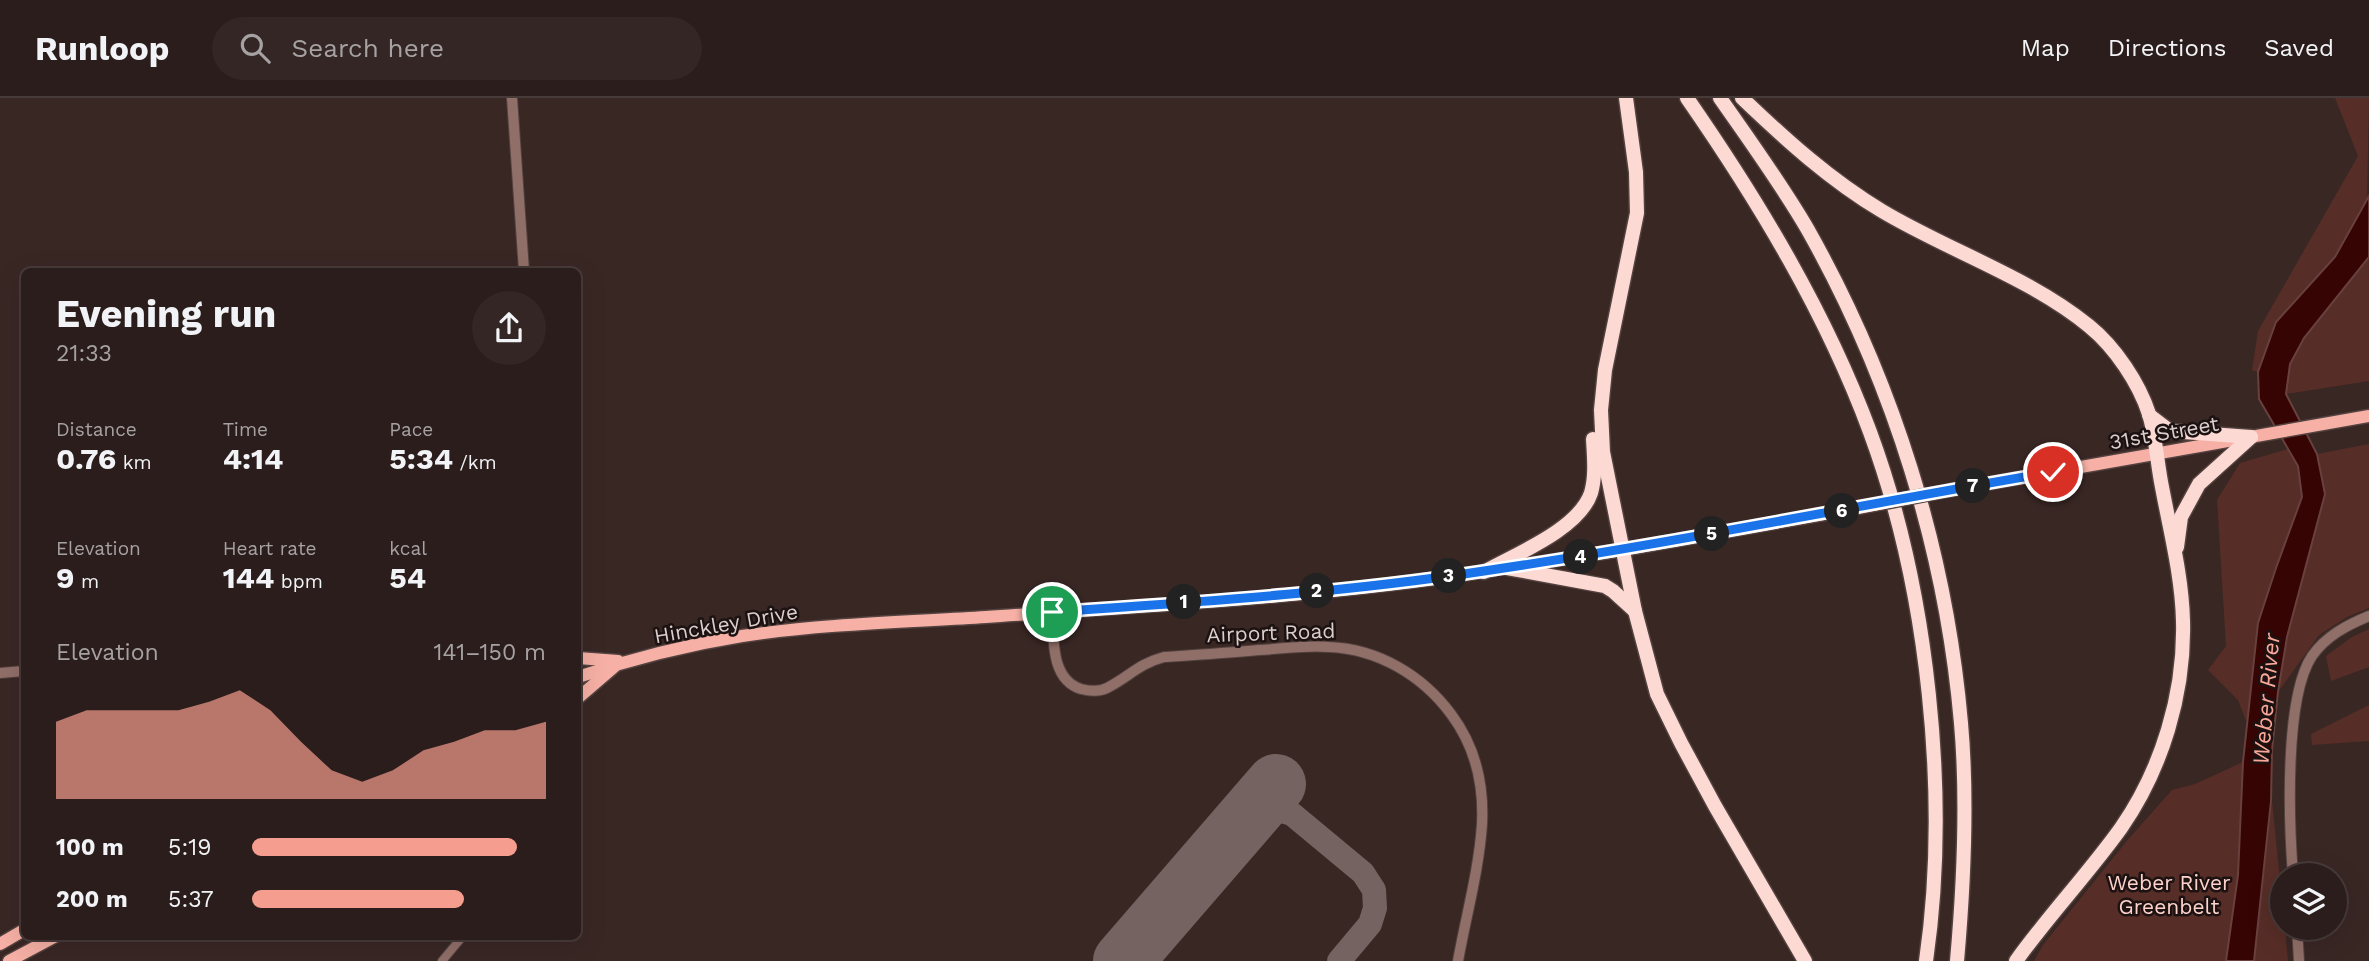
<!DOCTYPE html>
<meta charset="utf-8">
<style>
:root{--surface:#2b1d1b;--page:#332624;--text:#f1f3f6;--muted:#a6a2a3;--line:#473b3a;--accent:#f59d8f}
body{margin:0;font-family:"Work Sans",sans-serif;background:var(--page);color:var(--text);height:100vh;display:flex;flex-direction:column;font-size:26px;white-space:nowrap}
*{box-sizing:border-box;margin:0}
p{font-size:23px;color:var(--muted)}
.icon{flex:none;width:38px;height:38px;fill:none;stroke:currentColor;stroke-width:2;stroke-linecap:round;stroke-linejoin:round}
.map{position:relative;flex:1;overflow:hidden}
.panel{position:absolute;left:21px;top:170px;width:560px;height:672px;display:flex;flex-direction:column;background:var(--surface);border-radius:10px;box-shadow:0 7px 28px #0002,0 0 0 2px var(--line)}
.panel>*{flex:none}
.tools{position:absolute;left:2270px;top:765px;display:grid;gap:14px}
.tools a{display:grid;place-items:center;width:77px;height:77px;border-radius:50%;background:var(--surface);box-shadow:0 7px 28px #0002,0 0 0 2px var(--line);font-size:35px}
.pin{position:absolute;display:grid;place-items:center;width:60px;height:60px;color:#fff;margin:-30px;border:4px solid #fff;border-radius:50%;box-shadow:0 2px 7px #0007}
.km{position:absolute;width:35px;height:35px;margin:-18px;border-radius:50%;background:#222;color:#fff;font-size:19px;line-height:35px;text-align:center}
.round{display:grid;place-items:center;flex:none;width:74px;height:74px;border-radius:37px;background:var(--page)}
.overview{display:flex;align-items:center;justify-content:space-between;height:119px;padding:0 35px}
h1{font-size:38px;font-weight:700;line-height:52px}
.stats{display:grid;grid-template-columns:repeat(3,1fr);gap:10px;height:119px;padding:7px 35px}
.stats div{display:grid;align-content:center}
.stats b{font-size:30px;font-weight:700}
.stats small{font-size:19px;font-weight:400}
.stats p{font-size:19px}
.chart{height:196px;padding:14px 35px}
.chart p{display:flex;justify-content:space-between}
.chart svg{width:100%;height:126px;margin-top:7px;fill:var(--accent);opacity:.7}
ul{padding:0 35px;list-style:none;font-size:23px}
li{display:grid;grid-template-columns:112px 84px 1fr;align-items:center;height:52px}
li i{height:18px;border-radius:9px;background:var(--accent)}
header{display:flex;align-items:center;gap:42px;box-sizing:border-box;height:98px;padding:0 35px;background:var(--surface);border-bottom:2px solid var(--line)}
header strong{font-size:33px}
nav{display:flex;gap:38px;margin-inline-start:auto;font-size:24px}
.search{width:490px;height:63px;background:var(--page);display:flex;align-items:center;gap:18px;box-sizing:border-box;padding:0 24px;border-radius:38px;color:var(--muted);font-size:26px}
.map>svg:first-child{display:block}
.green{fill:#572d27}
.water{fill:#360402;stroke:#68413f;stroke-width:2}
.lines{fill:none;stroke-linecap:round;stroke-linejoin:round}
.taxiway{stroke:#746360;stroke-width:24}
.runway{stroke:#746360;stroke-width:60}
.minor-casing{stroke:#53423f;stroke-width:10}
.tertiary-casing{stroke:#53423f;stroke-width:12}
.primary-casing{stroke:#53423f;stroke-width:15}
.motorway-casing{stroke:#53423f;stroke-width:17}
.minor{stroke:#916f69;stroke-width:8}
.tertiary{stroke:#916f69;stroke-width:10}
.primary{stroke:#f6b0a5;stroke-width:12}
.motorway{stroke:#fcd9d3;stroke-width:14}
.primary-bridge-casing{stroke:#53423f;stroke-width:15;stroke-linecap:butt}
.primary-bridge{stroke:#f6b0a5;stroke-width:12}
.route-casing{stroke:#fff;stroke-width:14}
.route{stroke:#1a73e8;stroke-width:9}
.labels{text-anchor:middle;stroke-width:5;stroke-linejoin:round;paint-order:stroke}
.street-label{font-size:21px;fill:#dbcecc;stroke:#1b1211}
.park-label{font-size:21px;fill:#ffd3cb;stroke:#1b1211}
.water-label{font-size:23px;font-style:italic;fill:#faa698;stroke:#1b1211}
</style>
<header>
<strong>Runloop</strong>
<div class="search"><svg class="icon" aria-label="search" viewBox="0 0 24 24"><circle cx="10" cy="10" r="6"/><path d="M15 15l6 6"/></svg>Search here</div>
<nav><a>Map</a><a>Directions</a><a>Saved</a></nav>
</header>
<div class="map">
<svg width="2369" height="863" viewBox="0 0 2369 863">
<rect width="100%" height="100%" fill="#392724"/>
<!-- green -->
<g class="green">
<path d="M 2335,0 L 2369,0 L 2367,102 L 2335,159 L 2276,224 L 2258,274 L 2252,272 L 2258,233 L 2358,58 Z"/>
<path d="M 2369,159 L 2369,283 L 2286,296 L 2290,265 L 2304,240 Z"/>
<path d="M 2369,346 L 2369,510 L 2347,519 L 2319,537 L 2278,594 L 2287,539 L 2325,396 L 2317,356 Z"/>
<path d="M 2288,351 L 2298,368 L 2302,399 L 2276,470 L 2258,525 L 2250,612 L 2246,623 L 2238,602 L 2208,572 L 2226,548 L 2217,402 L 2240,365 Z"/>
<path d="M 2369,531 L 2369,569 L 2331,583 L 2326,558 L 2352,539 Z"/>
<path d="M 2369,607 L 2369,643 L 2312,647 L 2311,636 Z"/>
<path d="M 2243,664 L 2238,777 L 2226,863 L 2034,863 L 2043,847 L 2126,744 L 2172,692 L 2195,686 Z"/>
<path d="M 2272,703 L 2282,802 L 2282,830 L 2285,830 L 2288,863 L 2254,863 Z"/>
</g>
<!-- water -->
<path class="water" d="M 2369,98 L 2369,159 L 2304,240 L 2290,266 L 2286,296 L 2317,356 L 2325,396 L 2287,539 L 2278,594 L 2272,652 L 2271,703 L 2254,863 L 2226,863 L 2238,777 L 2243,664 L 2258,525 L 2276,470 L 2302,399 L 2298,368 L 2259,301 L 2258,274 L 2276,224 L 2335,159 Z"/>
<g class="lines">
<!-- taxiway -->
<path class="taxiway" d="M 1241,726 C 1257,713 1272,709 1292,716 L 1363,775 L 1374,792 L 1375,810 L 1370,826 L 1339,863"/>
<!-- runway -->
<path class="runway" d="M 1123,863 L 1276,686"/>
<defs>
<path id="minor" d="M 442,863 L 463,838"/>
<g id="tertiary">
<path d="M 512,0 L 524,173"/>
<path d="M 1052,514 C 1054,540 1050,581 1081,591 C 1089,593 1099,594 1107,590 C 1129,579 1138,566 1164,559 C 1195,557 1227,555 1259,552 C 1282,551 1306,547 1329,549 C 1378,551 1422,577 1451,616 C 1475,648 1484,686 1482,726 C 1479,772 1466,818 1458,863"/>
<path d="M 0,575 L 24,573"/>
<path d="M 2293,777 C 2289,726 2284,600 2312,558 C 2326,538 2347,527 2369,518"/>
<path d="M 2297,830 L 2299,863"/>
</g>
<g id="primary">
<path d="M 1951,392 L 2369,318"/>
<path d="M 1511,469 L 1622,452 L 1858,410"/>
<path d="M 578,560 L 618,563"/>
<path d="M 578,579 C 631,561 686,547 742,538 C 822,526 905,524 986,519 C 1155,507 1326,499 1493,472"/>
<path d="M 578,600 L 614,569"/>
<path d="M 0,846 L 24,832"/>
<path d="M 9,863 L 56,838"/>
</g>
<g id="motorway">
<path d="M 1626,0 L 1636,74 L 1637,115 L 1605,272 L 1601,312 L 1603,354 L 1635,513 L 1657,596 L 1681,645 L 1715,708 L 1805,863"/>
<path d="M 1687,0 C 1759,104 1826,215 1870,334 C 1928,491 1950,698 1926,863"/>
<path d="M 1720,0 C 1750,43 1782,87 1808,132 C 1893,283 1946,453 1961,625 C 1968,704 1964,784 1957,863"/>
<path d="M 1742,0 C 1785,41 1830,82 1882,113 C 1949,153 2029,179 2089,228 C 2115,249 2139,285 2149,316 C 2156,339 2157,365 2162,389 C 2170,432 2182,478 2183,523 C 2185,595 2162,671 2121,730 C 2088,776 2049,817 2016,863"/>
<path d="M 2149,317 L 2170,333 L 2251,339"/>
<path d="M 2177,449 L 2181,419 L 2199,386 L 2251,339"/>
<path d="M 1507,470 L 1605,488 L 1613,493 L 1635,513"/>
<path d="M 1484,474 C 1516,456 1579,431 1591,395 C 1596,378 1594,359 1593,341"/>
</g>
</defs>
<!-- minor casing -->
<use href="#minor" class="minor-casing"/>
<!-- tertiary casing -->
<use href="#tertiary" class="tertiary-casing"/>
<!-- primary casing -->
<use href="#primary" class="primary-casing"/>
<!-- motorway casing -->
<use href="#motorway" class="motorway-casing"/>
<!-- minor -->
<use href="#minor" class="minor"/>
<!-- tertiary -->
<use href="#tertiary" class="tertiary"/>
<!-- primary -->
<use href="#primary" class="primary"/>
<!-- motorway -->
<use href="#motorway" class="motorway"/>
<defs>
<path id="primary-bridge" d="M 1858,410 L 1951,392"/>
</defs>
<!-- primary-bridge casing -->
<use href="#primary-bridge" class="primary-bridge-casing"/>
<!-- primary-bridge -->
<use href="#primary-bridge" class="primary-bridge"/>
</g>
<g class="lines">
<defs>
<path id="route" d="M 1052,514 C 1196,504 1341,495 1484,473 C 1675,445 1864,406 2053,374"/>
</defs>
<!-- route casing -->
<use href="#route" class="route-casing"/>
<!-- route -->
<use href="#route" class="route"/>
</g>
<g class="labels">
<!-- street labels -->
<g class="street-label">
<text transform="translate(2164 335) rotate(-10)" y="7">31st Street</text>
<text transform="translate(726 526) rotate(-10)" y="7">Hinckley Drive</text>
<text transform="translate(1271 535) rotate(-2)" y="7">Airport Road</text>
</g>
<!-- park labels -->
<g class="park-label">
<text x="2169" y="792">Weber River<tspan x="2169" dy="24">Greenbelt</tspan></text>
</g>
<!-- water labels -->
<g class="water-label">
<text transform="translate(2266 601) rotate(-85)" y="8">Weber River</text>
</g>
</g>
</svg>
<div class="tools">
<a><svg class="icon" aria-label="layers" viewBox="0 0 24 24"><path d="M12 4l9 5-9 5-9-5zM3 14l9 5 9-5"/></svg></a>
</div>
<div class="pin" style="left:1052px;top:514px;background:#1e9e55"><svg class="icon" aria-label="arrive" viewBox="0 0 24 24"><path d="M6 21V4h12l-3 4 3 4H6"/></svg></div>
<div class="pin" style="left:2053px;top:374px;background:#d93025"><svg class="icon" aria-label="check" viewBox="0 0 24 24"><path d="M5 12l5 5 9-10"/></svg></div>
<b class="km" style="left:1184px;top:504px">1</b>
<b class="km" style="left:1317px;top:493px">2</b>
<b class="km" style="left:1449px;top:478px">3</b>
<b class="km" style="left:1581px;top:459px">4</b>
<b class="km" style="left:1712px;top:436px">5</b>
<b class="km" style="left:1842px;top:413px">6</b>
<b class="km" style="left:1973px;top:388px">7</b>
<section class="panel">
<div class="overview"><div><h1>Evening run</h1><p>21:33</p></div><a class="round"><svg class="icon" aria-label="share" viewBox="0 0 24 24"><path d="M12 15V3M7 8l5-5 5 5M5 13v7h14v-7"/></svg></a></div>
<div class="stats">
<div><p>Distance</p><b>0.76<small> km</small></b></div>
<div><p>Time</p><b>4:14</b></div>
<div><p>Pace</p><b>5:34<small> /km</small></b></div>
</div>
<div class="stats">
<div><p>Elevation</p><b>9<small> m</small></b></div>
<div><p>Heart rate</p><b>144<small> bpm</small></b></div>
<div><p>kcal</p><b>54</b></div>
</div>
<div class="chart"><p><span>Elevation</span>141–150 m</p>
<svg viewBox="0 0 160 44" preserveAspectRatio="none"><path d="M0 44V17L10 13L20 13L30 13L40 13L50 10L60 6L70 13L80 24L90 34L100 38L110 34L120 27L130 24L140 20L150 20L160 17V44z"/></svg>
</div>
<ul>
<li><b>100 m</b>5:19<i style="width:90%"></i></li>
<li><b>200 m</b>5:37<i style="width:72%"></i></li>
</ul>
</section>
</div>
